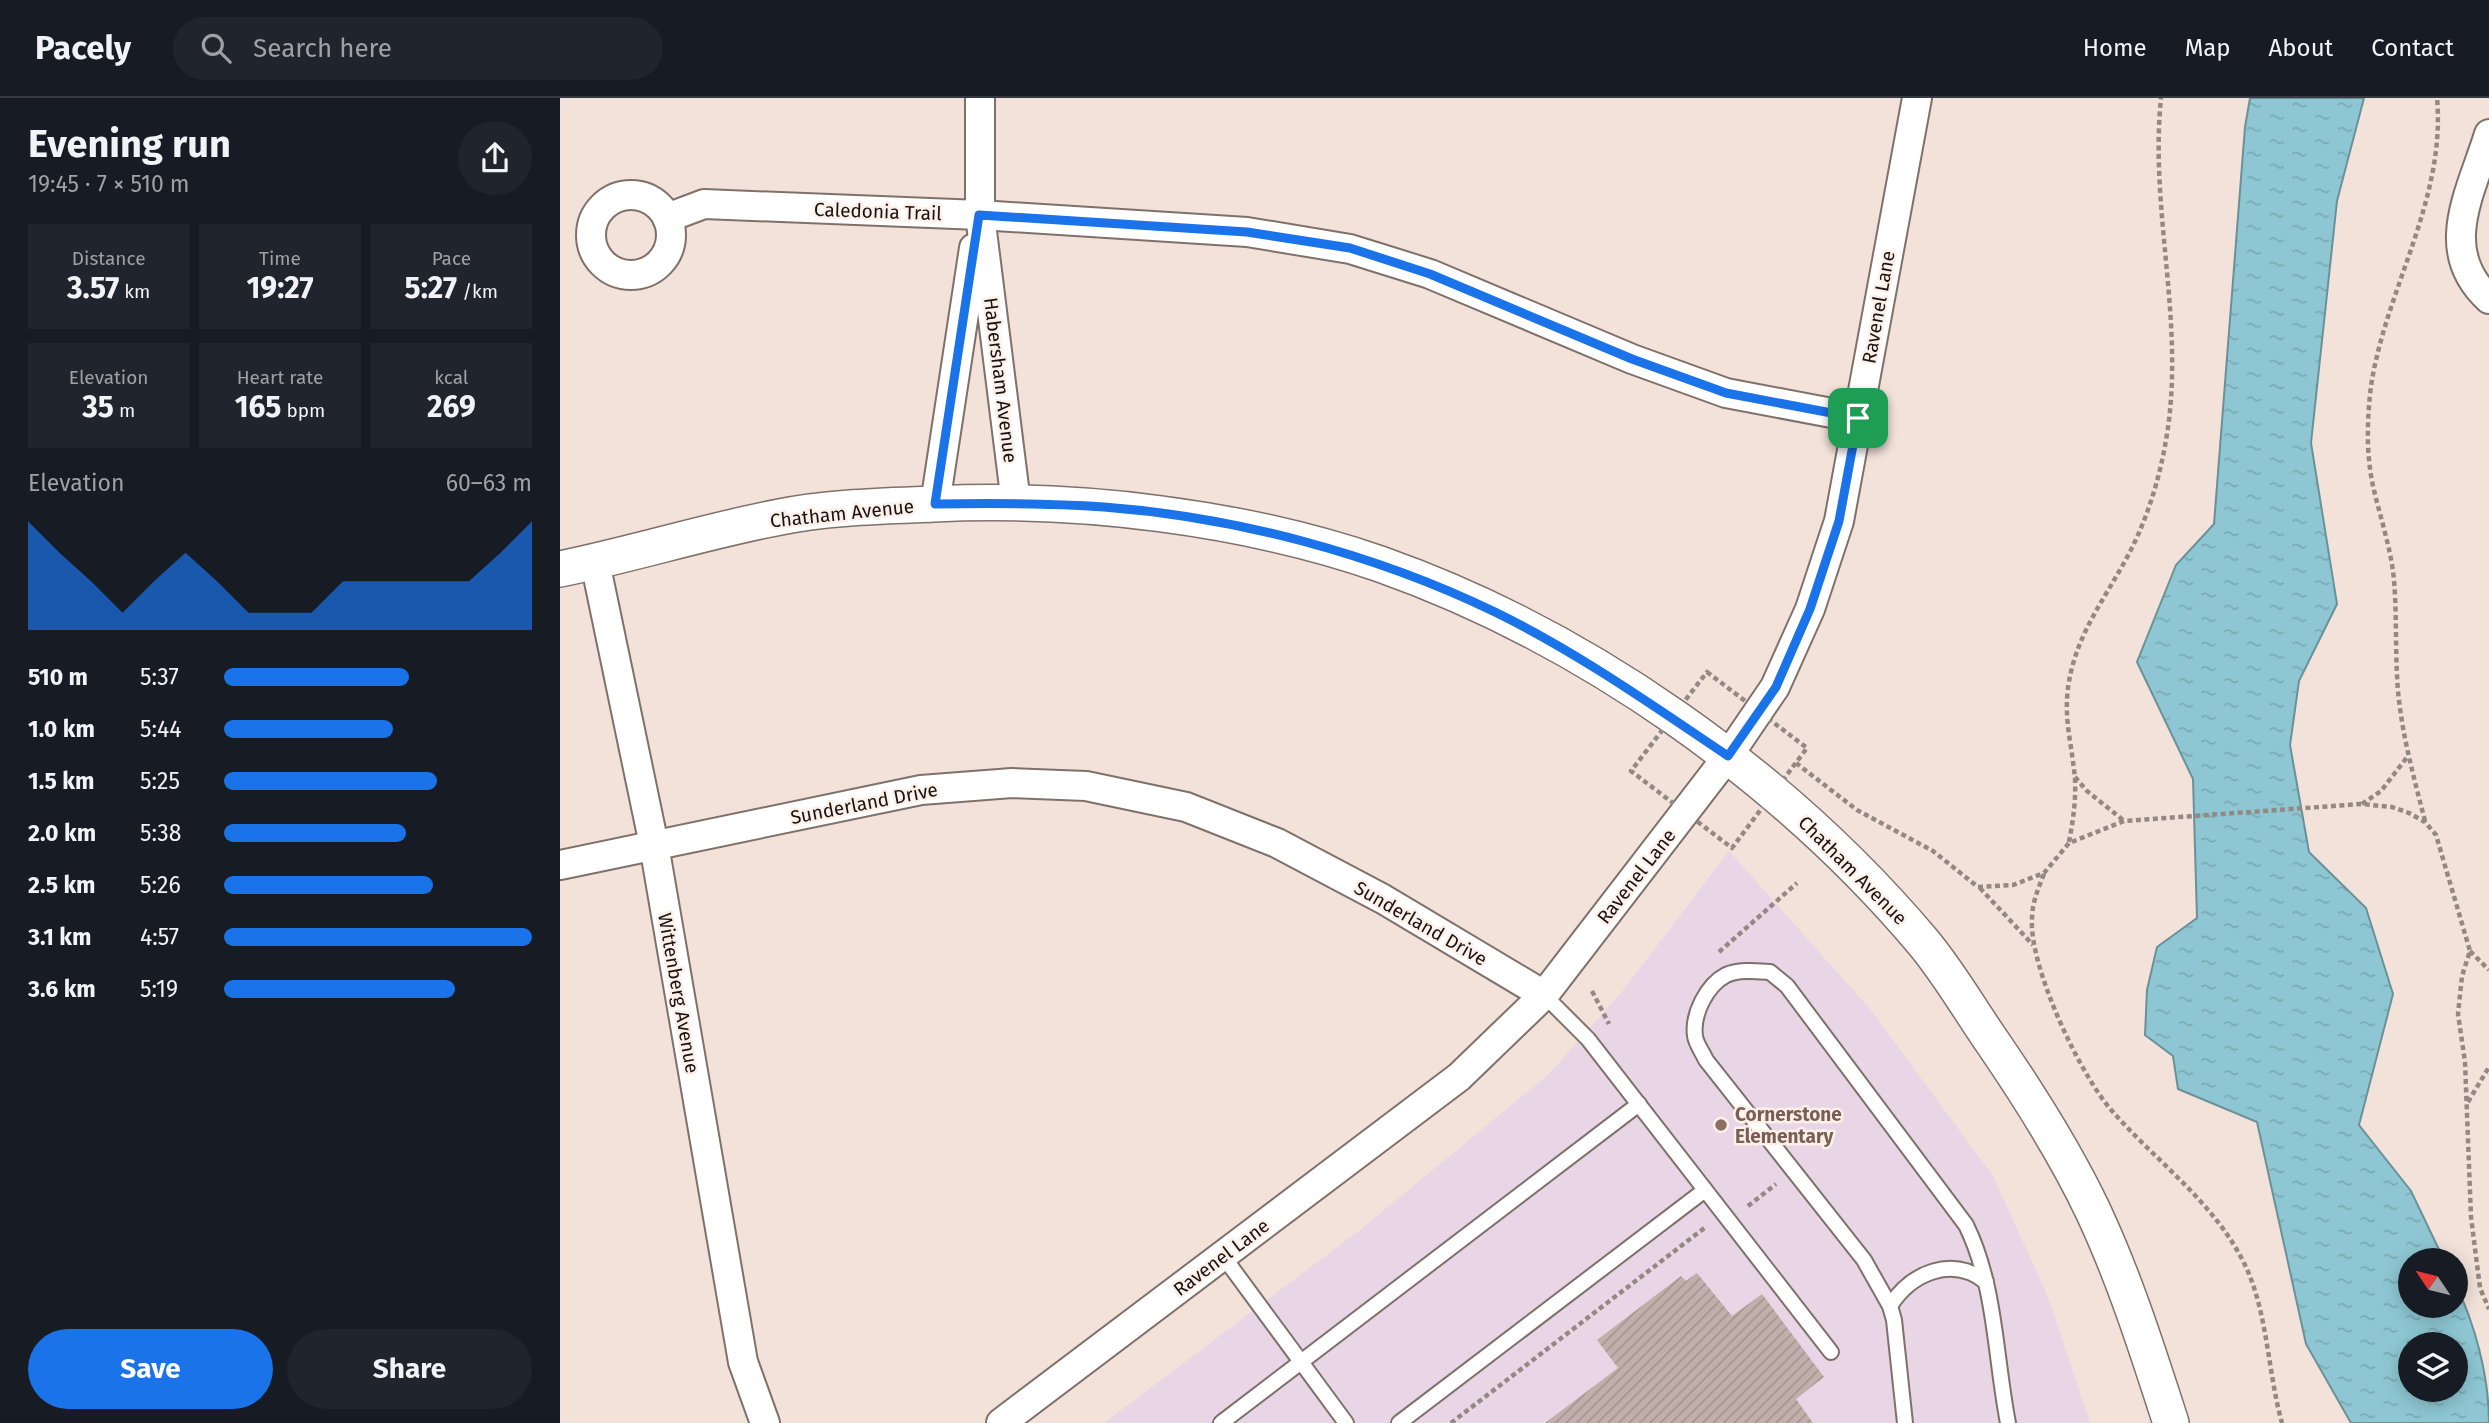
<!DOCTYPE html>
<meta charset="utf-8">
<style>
:root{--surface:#171b24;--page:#20242c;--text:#f1f3f6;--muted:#9ea1a6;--line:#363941;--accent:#1a73e8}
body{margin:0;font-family:"Fira Sans",sans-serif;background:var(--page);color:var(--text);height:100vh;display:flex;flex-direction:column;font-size:26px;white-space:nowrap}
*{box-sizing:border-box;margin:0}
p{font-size:23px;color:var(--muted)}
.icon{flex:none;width:38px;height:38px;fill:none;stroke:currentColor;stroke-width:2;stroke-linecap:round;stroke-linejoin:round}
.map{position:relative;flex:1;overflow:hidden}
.sheet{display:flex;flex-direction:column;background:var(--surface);width:560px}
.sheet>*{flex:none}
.needle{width:46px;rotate:305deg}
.tools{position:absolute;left:1838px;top:1150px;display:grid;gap:14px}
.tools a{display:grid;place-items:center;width:70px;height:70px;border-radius:50%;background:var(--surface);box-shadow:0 4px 18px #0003;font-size:35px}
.pin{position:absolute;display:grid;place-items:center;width:60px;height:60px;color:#fff;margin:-30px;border-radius:14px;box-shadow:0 4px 10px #0006}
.round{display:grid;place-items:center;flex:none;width:74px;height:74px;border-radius:37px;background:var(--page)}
.overview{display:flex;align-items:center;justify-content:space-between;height:119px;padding:0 28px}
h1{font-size:38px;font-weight:700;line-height:52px}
.figures{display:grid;grid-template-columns:repeat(3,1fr);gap:10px;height:119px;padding:7px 28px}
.figures div{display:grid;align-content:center;border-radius:0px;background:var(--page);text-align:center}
.figures b{font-size:30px;font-weight:700}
.figures small{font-size:19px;font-weight:400}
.figures p{font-size:19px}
.chart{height:196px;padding:14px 28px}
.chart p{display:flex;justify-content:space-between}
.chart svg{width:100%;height:126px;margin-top:7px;fill:var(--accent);opacity:.7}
.button{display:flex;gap:14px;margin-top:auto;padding:14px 28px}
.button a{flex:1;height:80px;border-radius:42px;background:var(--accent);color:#fff;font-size:28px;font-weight:700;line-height:80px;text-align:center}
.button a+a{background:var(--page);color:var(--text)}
ul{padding:0 28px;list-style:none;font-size:23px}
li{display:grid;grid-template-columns:112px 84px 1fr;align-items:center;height:52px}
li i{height:18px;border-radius:9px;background:var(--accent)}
header{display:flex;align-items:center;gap:42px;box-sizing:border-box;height:98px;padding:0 35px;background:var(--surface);border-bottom:2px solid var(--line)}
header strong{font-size:33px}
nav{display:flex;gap:38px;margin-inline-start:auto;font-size:24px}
.search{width:490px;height:63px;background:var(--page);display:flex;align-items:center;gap:18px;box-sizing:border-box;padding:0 24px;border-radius:38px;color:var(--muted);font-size:26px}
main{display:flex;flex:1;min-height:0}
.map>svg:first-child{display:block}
.education{fill:#e8d5e5}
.water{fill:url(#water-ripples);stroke:#6b9198;stroke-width:2;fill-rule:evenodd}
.building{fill:url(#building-hatch)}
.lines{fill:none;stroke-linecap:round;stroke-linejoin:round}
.service-casing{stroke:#7f716a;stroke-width:18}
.minor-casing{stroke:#7f716a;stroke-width:32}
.tertiary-casing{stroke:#7f716a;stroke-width:38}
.path{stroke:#938882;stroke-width:4.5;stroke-dasharray:5 3.5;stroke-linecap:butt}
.service{stroke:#fff;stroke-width:14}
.minor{stroke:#fff;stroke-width:28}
.tertiary{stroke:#fff;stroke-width:35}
.route-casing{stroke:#fff;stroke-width:14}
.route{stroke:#1a73e8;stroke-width:9}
.education-dot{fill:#8d6e63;stroke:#fdf0e9;stroke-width:2.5}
.labels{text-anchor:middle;stroke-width:5;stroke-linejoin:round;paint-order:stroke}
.street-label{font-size:19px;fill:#181210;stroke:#fdf0e9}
.education-label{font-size:19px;font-weight:bold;fill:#785e54;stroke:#fdf0e9;text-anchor:start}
</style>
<header>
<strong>Pacely</strong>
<div class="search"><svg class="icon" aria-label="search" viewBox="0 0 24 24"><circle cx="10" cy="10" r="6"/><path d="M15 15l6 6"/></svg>Search here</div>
<nav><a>Home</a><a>Map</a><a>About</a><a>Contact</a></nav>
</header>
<main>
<section class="sheet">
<div class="overview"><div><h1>Evening run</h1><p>19:45 · 7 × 510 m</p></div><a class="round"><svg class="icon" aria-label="share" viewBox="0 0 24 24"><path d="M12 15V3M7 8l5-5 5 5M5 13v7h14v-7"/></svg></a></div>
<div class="figures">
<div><p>Distance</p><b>3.57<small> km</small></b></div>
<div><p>Time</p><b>19:27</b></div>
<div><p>Pace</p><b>5:27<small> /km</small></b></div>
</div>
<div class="figures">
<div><p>Elevation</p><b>35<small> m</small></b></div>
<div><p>Heart rate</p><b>165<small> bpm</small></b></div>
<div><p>kcal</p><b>269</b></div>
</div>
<div class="chart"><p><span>Elevation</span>60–63 m</p>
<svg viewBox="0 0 160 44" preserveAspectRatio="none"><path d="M0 44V6L10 17L20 27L30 38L40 27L50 17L60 27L70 38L80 38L90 38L100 27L110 27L120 27L130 27L140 27L150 17L160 6V44z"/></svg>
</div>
<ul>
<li><b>510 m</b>5:37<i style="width:60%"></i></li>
<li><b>1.0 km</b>5:44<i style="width:55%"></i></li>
<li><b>1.5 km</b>5:25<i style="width:69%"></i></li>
<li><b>2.0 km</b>5:38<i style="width:59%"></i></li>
<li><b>2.5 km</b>5:26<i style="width:68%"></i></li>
<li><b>3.1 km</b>4:57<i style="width:100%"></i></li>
<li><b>3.6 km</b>5:19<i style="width:75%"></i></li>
</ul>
<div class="button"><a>Save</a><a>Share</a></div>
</section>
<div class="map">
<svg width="1929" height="1325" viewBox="0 0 1929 1325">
<defs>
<pattern id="water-ripples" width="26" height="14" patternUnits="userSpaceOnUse" patternTransform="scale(1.75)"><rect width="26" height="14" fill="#8ec7d3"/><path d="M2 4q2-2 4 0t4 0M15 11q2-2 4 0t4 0" fill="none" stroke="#7aaab4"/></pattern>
<pattern id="building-hatch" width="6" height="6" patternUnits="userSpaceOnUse" patternTransform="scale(1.75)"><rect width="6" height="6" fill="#c0afaa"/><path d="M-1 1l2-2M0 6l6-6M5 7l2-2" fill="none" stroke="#a49691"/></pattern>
</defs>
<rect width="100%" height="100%" fill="#f2e2da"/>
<!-- education -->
<path class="education" d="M 1169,753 L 1310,911 L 1433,1078 L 1488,1199 L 1530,1325 L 544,1325 L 800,1132 L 989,976 L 1061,895 Z"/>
<!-- water -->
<path class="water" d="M 1690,0 L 1804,0 L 1777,103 L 1751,345 L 1777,506 L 1739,583 L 1730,647 L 1749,754 L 1806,810 L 1833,896 L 1799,1027 L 1851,1093 L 1884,1162 L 1850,1162 L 1850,1208 L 1895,1208 L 1895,1185 C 1915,1226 1929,1278 1929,1325 L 1791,1325 L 1746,1246 L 1697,1024 L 1618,991 L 1613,958 L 1585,937 L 1587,892 L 1597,849 L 1637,820 L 1633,681 L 1577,564 L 1616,467 L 1654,426 L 1685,29 ZM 1850,1246 L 1895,1246 L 1895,1292 L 1850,1292 Z"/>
<!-- building -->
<path class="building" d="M 1137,1175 L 1172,1218 L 1202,1196 L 1264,1279 L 1236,1301 L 1253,1325 L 985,1325 L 1058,1270 L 1037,1242 L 1121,1178 L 1126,1183 Z"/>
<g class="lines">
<defs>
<g id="service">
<path d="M 984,897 L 1028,941 L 1271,1254"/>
<path d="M 663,1158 L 786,1325"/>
<path d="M 1330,1208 C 1351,1175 1392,1157 1426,1184"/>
<path d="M 661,1325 L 1079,1006"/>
<path d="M 839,1325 L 1145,1092"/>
<path d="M 1345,1325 L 1334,1222 L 1330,1208 L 1304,1162 L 1146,962 C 1143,955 1136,946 1135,938 C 1132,916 1147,887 1166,877 C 1179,871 1196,873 1210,874 L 1227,888 L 1406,1127 C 1436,1188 1435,1259 1448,1325"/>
</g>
<g id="minor">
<path d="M 420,0 L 420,117 L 456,405"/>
<path d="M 1929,36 C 1911,95 1876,152 1929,201"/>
<circle cx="71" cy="137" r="40"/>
<path d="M 107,120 L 144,106 L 420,117 L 687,134 L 790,151 L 870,176 L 1072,261 L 1166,295 L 1298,320"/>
<path d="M 375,406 L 414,150"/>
<path d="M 35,464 L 94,747 L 183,1264 L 205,1325"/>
<path d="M 0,767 L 361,692 L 452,685 L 526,688 L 626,709 L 717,745 L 823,801 L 984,897"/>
<path d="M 441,1325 L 899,979 L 984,897 L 1168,658 L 1215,589 L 1250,511 L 1279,423 L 1357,0"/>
</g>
<path id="tertiary" d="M 0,471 C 74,456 146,433 220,419 C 268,409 325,408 374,406 C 518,399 684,419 820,466 C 1024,538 1223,678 1363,844 C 1389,875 1410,912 1433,945 C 1470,999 1505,1054 1533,1113 C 1565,1181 1588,1254 1611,1325"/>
</defs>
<!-- service casing -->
<use href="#service" class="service-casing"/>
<!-- minor casing -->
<use href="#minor" class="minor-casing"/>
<!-- tertiary casing -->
<use href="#tertiary" class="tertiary-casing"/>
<!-- path -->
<g class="path">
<path d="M 1147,574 L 1247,650 L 1172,750 L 1071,673 Z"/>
<path d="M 1236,665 L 1297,712 L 1373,753 L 1418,789 L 1453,787 L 1484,775 L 1509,745 L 1564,723 L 1801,706 L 1832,709 L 1849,715 L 1865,724 L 1876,737 L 1910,853 L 1902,878 L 1898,916 L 1905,964 L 1911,1119 L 1920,1190 L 1929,1211"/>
<path d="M 1515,679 L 1527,693 L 1563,722"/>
<path d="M 1802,706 L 1821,693 L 1848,658"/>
<path d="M 1865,723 C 1854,680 1842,637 1838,593 C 1835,556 1837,519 1834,482 C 1831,450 1820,419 1813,388 C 1806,356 1807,321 1811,288 C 1826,190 1886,102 1877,0"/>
<path d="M 1509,744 C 1513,723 1516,703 1515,681 C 1511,637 1500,612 1513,566 C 1524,527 1546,498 1565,463 C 1589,420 1603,370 1609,322 C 1622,213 1590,108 1601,0"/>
<path d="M 1484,776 C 1478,791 1472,805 1472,821 C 1469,869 1521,979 1553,1014 C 1596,1063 1651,1102 1682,1161 C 1708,1210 1707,1272 1722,1325"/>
<path d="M 1420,790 L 1473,847"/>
<path d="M 1910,853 L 1929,872"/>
<path d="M 1159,854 L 1237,785"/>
<path d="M 1032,893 L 1049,926"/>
<path d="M 1908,1004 L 1929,969"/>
<path d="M 1188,1108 L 1216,1086"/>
<path d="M 891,1325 L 1147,1128"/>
</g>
<!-- service -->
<use href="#service" class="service"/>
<!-- minor -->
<use href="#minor" class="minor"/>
<!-- tertiary -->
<use href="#tertiary" class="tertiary"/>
</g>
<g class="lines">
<defs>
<path id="route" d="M 419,117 L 687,134 L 790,150 L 870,176 L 1072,261 L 1166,295 L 1298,320 L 1279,423 L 1250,511 L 1216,589 L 1168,658 C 1092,607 1017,554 935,514 C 815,456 676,419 544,409 C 488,405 431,405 375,406 Z"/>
</defs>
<!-- route casing -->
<use href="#route" class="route-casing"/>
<!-- route -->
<use href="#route" class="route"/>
</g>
<!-- markers -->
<circle class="education-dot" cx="1161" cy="1027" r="7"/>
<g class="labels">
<!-- street labels -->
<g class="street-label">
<text transform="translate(318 113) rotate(2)" y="7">Caledonia Trail</text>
<text transform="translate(1318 209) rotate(-80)" y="7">Ravenel Lane</text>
<text transform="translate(441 282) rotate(83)" y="7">Habersham Avenue</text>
<text transform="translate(282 415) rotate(-6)" y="7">Chatham Avenue</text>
<text transform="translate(304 705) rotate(-11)" y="7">Sunderland Drive</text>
<text transform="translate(1293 772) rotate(45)" y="7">Chatham Avenue</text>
<text transform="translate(1076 778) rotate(-52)" y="7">Ravenel Lane</text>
<text transform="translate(861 825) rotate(30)" y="7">Sunderland Drive</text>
<text transform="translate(119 895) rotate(80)" y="7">Wittenberg Avenue</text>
<text transform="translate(661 1159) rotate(-37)" y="7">Ravenel Lane</text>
</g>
<!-- education labels -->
<g class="education-label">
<text x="1175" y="1023">Cornerstone<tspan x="1175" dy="22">Elementary</tspan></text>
</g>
</g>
</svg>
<div class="tools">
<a><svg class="needle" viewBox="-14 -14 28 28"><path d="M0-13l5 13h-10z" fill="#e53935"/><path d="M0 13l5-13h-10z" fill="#9ea1a6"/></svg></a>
<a><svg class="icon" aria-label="layers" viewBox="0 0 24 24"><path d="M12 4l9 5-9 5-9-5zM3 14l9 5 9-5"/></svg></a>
</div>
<div class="pin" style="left:1298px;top:320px;background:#1e9e55"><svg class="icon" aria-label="arrive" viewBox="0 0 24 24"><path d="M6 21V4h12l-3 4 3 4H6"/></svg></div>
</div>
</main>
